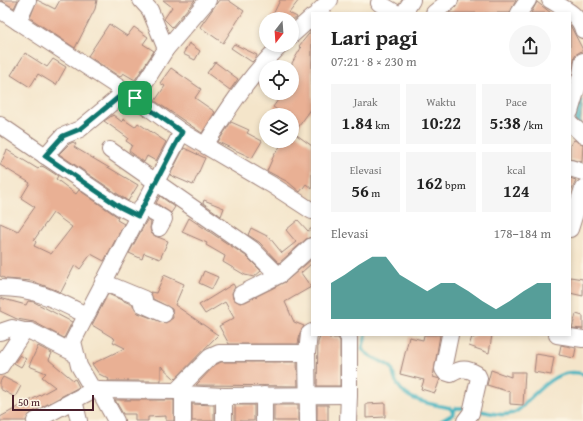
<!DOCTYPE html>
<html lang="id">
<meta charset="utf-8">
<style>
:root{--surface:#fff;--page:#f6f6f6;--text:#222;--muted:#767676;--accent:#0f766e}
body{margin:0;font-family:"Gentium Book Plus",serif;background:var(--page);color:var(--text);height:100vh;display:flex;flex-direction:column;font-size:15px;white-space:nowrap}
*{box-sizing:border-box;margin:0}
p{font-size:13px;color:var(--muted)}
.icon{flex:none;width:22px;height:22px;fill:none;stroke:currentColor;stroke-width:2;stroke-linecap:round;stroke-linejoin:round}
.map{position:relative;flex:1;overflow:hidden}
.panel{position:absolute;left:311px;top:12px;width:260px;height:324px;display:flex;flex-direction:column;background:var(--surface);border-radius:0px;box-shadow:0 2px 6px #0003}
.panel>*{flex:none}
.needle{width:26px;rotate:197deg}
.buttons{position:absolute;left:259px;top:12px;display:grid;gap:8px}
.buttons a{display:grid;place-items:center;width:40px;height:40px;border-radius:50%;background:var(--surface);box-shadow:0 2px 6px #0003;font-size:20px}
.scale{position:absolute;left:12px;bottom:10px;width:82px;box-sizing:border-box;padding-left:4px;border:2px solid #4a1f2b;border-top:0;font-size:11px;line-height:14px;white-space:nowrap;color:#4a1f2b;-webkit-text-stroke:3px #fcf5e5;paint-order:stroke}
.pin{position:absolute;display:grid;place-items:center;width:34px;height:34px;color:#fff;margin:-17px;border-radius:8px;box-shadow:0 2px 6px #0006}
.round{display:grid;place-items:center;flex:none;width:42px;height:42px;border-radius:21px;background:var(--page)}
.overview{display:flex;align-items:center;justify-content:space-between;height:68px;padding:0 20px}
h1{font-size:22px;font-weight:700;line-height:30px}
.figures{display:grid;grid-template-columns:repeat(3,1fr);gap:6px;height:68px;padding:4px 20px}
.figures div{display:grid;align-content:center;border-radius:0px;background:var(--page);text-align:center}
.figures b{font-size:17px;font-weight:700}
.figures small{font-size:11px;font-weight:400}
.figures p{font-size:11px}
.chart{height:112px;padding:8px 20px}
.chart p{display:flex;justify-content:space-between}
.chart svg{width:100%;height:72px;margin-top:4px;fill:var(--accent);opacity:.7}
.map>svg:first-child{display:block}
.built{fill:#eed7bb}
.water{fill:#46b4c0;stroke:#486a76}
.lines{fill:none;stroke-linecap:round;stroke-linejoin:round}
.stream{stroke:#46b4c0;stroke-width:3.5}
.building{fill:#e9b094;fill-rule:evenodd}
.minor-casing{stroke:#9f827a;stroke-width:18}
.minor{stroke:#fff;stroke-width:16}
.route-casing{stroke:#fff;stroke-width:8}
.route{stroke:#0f766e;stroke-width:5}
</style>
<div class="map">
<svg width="583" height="421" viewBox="0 0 583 421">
<rect width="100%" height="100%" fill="#fcf5e5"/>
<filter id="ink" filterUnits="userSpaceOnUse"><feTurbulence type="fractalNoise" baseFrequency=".025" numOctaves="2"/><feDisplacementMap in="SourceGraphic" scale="8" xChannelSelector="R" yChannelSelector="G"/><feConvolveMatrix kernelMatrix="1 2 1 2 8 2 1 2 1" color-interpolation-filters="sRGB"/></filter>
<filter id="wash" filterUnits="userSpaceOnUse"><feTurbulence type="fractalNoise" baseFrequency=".012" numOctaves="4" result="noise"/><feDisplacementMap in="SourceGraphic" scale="16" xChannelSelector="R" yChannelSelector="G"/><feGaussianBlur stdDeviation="0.9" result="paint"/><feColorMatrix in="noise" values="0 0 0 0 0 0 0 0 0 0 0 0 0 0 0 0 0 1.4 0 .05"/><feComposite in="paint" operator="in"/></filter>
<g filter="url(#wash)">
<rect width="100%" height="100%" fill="#f4e5ca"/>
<!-- built -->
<g class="built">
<path d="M 576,0 L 583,0 L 583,20 L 571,7 Z"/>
<path d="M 312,153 L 312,206 L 283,187 Z"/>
</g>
<!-- water -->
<path class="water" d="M 583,100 L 580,127 L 574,127 L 576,102 Z"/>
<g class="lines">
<!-- stream -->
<g class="stream">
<path d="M 366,335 L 362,349 C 370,359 382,360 392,368 C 397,401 423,402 450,408 L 453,412 L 453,414 L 441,421"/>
<path d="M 476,410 C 487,412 502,417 513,413 C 521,410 524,404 529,399 C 544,385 561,367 583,374"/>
<path d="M 453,412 L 456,408 L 468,408"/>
</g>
</g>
<g id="blocks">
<!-- building -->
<g class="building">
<path d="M 0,0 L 18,0 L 14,8 Z"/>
<path d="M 37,0 L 55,9 L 60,0 L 97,0 L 95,9 L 75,48 L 30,18 Z"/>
<path d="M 163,0 L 195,0 L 172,27 L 164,19 L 172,7 Z"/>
<path d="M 219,0 L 228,0 L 244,11 L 223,43 L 200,27 Z"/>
<path d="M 280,0 L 299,0 L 289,13 L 297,17 L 296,19 L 271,19 Z"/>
<path d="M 459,0 L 516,0 L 510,13 L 449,13 L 456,7 Z"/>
<path d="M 537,2 L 551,13 L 531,13 Z"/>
<path d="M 109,24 L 127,36 L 134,27 L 148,37 L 143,44 L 154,51 L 135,80 L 123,73 L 120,77 L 88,56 Z"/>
<path d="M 570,25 L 583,50 L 575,55 L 570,79 Z"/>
<path d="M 312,30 L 312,108 L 294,133 L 312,146 L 312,189 L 306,184 L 300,192 L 288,182 L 267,171 L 274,155 L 284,141 L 292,141 L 292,115 L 285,115 L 273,107 L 283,93 L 292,93 L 292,63 L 301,48 L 299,46 Z"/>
<path d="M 189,43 L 200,51 L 195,60 L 183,54 Z"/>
<path d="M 234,44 L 257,55 L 255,59 L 252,62 L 231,48 Z"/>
<path d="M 25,53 L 47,67 L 53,59 L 66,67 L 56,85 L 38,74 L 30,87 L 11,75 Z"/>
<path d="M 215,62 L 238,79 L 230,90 L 207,73 Z"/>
<path d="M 171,68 L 201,89 L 195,98 L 215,112 L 202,133 L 155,101 L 165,86 L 160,83 Z"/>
<path d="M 266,75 L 266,91 L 258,85 Z"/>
<path d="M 113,115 L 122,122 L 123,119 L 135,127 L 138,123 L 166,142 L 156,161 L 147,156 L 144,162 L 129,151 L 132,145 L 126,141 L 128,138 L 104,121 Z"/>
<path d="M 231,122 L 249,130 L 247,133 L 262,141 L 252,158 L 218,142 Z"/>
<path d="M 574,140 L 583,144 L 582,162 L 570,159 L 570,145 Z"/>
<path d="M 73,142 L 76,144 L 74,147 L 138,185 L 128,201 L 59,154 L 69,144 Z"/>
<path d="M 184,148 L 205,158 L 193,185 L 170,175 Z"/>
<path d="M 7,150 L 38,169 L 41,166 L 44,167 L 58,176 L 56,179 L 76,194 L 79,190 L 118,217 L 117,220 L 124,224 L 104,261 L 91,254 L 80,269 L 75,265 L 61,292 L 32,281 L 6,279 L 0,276 L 0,223 L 18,231 L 35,207 L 21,198 L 30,183 L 0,165 ZM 53,213 L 72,227 L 51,254 L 34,246 L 36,242 L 34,240 Z"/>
<path d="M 570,178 L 576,180 L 570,193 Z"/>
<path d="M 160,196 L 175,207 L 171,213 L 156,203 Z"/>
<path d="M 204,200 L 224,208 L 221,216 L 203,203 Z"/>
<path d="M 189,218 L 246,256 L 261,271 L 254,277 L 245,275 L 223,262 L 225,256 L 206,245 L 207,243 L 182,232 Z"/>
<path d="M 147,220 L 151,222 L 150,228 L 151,233 L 155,236 L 168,241 L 160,259 L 144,253 L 142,259 L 129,253 Z"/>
<path d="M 298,220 L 308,231 L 312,228 L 312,237 L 306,239 L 279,263 L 259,242 L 248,235 L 251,228 L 269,237 L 282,253 L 296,242 L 286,230 Z"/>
<path d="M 312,259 L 312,263 L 301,273 L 311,287 L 285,302 L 294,322 L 304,326 L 300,333 L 298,344 L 229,344 L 219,326 L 234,318 L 225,302 L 205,314 L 199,305 L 233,284 L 235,287 L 232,293 L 233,299 L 240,303 L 245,302 L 285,282 Z"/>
<path d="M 204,271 L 218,277 L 212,289 L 199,283 Z"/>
<path d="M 164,275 L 184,284 L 175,305 L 218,335 L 175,379 L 161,366 L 161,381 L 108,381 L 109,379 L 99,374 L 92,364 L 125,348 L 113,342 L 115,339 L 92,325 L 108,294 L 133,305 L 138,313 L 165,323 L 173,318 L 172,309 L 153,299 L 150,292 L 156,293 Z"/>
<path d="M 570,277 L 583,279 L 583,296 L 570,293 Z"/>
<path d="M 0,298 L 26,305 L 28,301 L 34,302 L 72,322 L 64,338 L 34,322 L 17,319 L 0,311 Z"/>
<path d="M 576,314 L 583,316 L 583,329 L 572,328 Z"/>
<path d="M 321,335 L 329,335 L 329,338 L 338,338 L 340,341 L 340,386 L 317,386 L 318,342 Z"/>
<path d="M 424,335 L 440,335 L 433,377 L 440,379 L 435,393 L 421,389 L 424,380 L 400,374 L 409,337 L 423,340 Z"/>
<path d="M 475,335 L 492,335 L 489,353 L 469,346 L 472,337 L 474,338 Z"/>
<path d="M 561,345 L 576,348 L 574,358 L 559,355 Z"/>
<path d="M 38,346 L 52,353 L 49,360 L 73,380 L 75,379 L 79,387 L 31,413 L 26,421 L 0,421 L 0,417 L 55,387 L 42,377 L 46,373 L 29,366 Z"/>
<path d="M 536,354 L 554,357 L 551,375 L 534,372 Z"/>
<path d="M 20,355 L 26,359 L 21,367 L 14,363 Z"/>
<path d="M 221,362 L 297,362 L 298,386 L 196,385 L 215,365 Z"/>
<path d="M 491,370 L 511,377 L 511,372 L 525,372 L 523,405 L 510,404 L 510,392 L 487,385 Z"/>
<path d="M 3,377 L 21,386 L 15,397 L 0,389 L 0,382 Z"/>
<path d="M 115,400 L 174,400 L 174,421 L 166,421 L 166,416 L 148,417 L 148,421 L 135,421 L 135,414 L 123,414 Z"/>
<path d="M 385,403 L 385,417 L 366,418 L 366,404 Z"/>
<path d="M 192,404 L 214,405 L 214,421 L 192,421 Z"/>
<rect x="235" y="405" width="19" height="16"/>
<rect x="274" y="405" width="24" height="16"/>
<rect x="317" y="405" width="11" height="16"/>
</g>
</g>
</g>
<g filter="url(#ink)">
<use href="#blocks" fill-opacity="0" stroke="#9f827a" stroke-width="1"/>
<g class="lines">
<defs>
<g id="minor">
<path d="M 141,0 L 150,10 L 166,49"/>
<path d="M 550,0 C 563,8 579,14 583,30"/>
<path d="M 379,3 L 396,13"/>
<path d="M 0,10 L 135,98 L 182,132 L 272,185 L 312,211"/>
<path d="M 317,13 L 330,0"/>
<path d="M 404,13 L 412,0"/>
<path d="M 434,13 L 450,0"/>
<path d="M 519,13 L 528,0"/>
<path d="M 18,22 L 28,0"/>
<path d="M 292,35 L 312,17"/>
<path d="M 135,98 L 166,49 L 208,0"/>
<path d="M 570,112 L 581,75 L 583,61"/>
<path d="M 570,123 L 583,135"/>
<path d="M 0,125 L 120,207 L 137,216"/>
<path d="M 205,145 C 229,108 249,76 281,45"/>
<path d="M 110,150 L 252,249 L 278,275"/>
<path d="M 45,156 L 63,136 L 80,129 L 125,92"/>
<path d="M 570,168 L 583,172"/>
<path d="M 142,206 L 164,219 L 159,228"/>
<path d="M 570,229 L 583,188"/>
<path d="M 103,282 L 144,299 L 142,304 L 164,314"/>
<path d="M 0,288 C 35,288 56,300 86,315"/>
<path d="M 241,294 L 281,274 L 312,246"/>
<path d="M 0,332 L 12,328 L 24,331"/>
<path d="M 450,335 L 443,369 L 445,372 L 451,374 C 461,368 467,368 477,374 L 479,378 L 471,413 L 465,421"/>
<path d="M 557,335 L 583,339"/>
<path d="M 0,367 L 24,331 L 30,331 L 74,353"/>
<path d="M 93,390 L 79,366 L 73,341 L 182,132"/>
<path d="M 99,390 L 116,421"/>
<path d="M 176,391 L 210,357 L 219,353 L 307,353"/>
<path d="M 183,394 L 183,421"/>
<path d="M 264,395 L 264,421"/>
<path d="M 74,400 L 79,421"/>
<path d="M 35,421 L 93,390 L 176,391 L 183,394 L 224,396 L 349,395 L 349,338 L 347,335"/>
<path d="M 224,421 L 224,396"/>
<path d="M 308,421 L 307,353 L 309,334 L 312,332"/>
<path d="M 348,421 L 349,395"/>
</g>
</defs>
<!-- minor casing -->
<use href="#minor" class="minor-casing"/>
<!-- minor -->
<use href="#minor" class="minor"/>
</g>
</g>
<g class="lines" filter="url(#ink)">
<defs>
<path id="route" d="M 125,92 L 182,132 L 138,216 L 120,207 L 45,156 L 63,136 L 80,129 Z"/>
</defs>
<!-- route casing -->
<use href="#route" class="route-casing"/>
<!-- route -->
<use href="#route" class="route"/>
</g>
</svg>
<div class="buttons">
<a><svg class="needle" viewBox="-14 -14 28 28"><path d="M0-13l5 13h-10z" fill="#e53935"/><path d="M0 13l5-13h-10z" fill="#767676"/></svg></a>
<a><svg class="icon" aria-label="locate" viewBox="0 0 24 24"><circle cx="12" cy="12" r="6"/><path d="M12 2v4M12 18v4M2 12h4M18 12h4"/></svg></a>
<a><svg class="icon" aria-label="layers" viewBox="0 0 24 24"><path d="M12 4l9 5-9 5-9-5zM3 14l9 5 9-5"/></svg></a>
</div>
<div class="scale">50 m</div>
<div class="pin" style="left:135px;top:98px;background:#1e9e55"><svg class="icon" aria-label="arrive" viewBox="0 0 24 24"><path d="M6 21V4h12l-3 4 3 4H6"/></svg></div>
<section class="panel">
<div class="overview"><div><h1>Lari pagi</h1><p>07:21 · 8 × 230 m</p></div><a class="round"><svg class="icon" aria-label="share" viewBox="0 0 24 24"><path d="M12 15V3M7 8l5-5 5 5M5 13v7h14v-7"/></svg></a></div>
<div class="figures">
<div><p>Jarak</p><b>1.84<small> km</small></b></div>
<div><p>Waktu</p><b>10:22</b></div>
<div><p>Pace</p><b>5:38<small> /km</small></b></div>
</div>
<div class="figures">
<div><p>Elevasi</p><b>56<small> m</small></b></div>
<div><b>162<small> bpm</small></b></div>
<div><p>kcal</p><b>124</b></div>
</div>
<div class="chart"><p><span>Elevasi</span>178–184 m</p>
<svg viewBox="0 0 160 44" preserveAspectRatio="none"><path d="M0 44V22L10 17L20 11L30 6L40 6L50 17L60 22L70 27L80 22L90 22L100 27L110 33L120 38L130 33L140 27L150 22L160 22V44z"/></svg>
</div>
</section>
</div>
